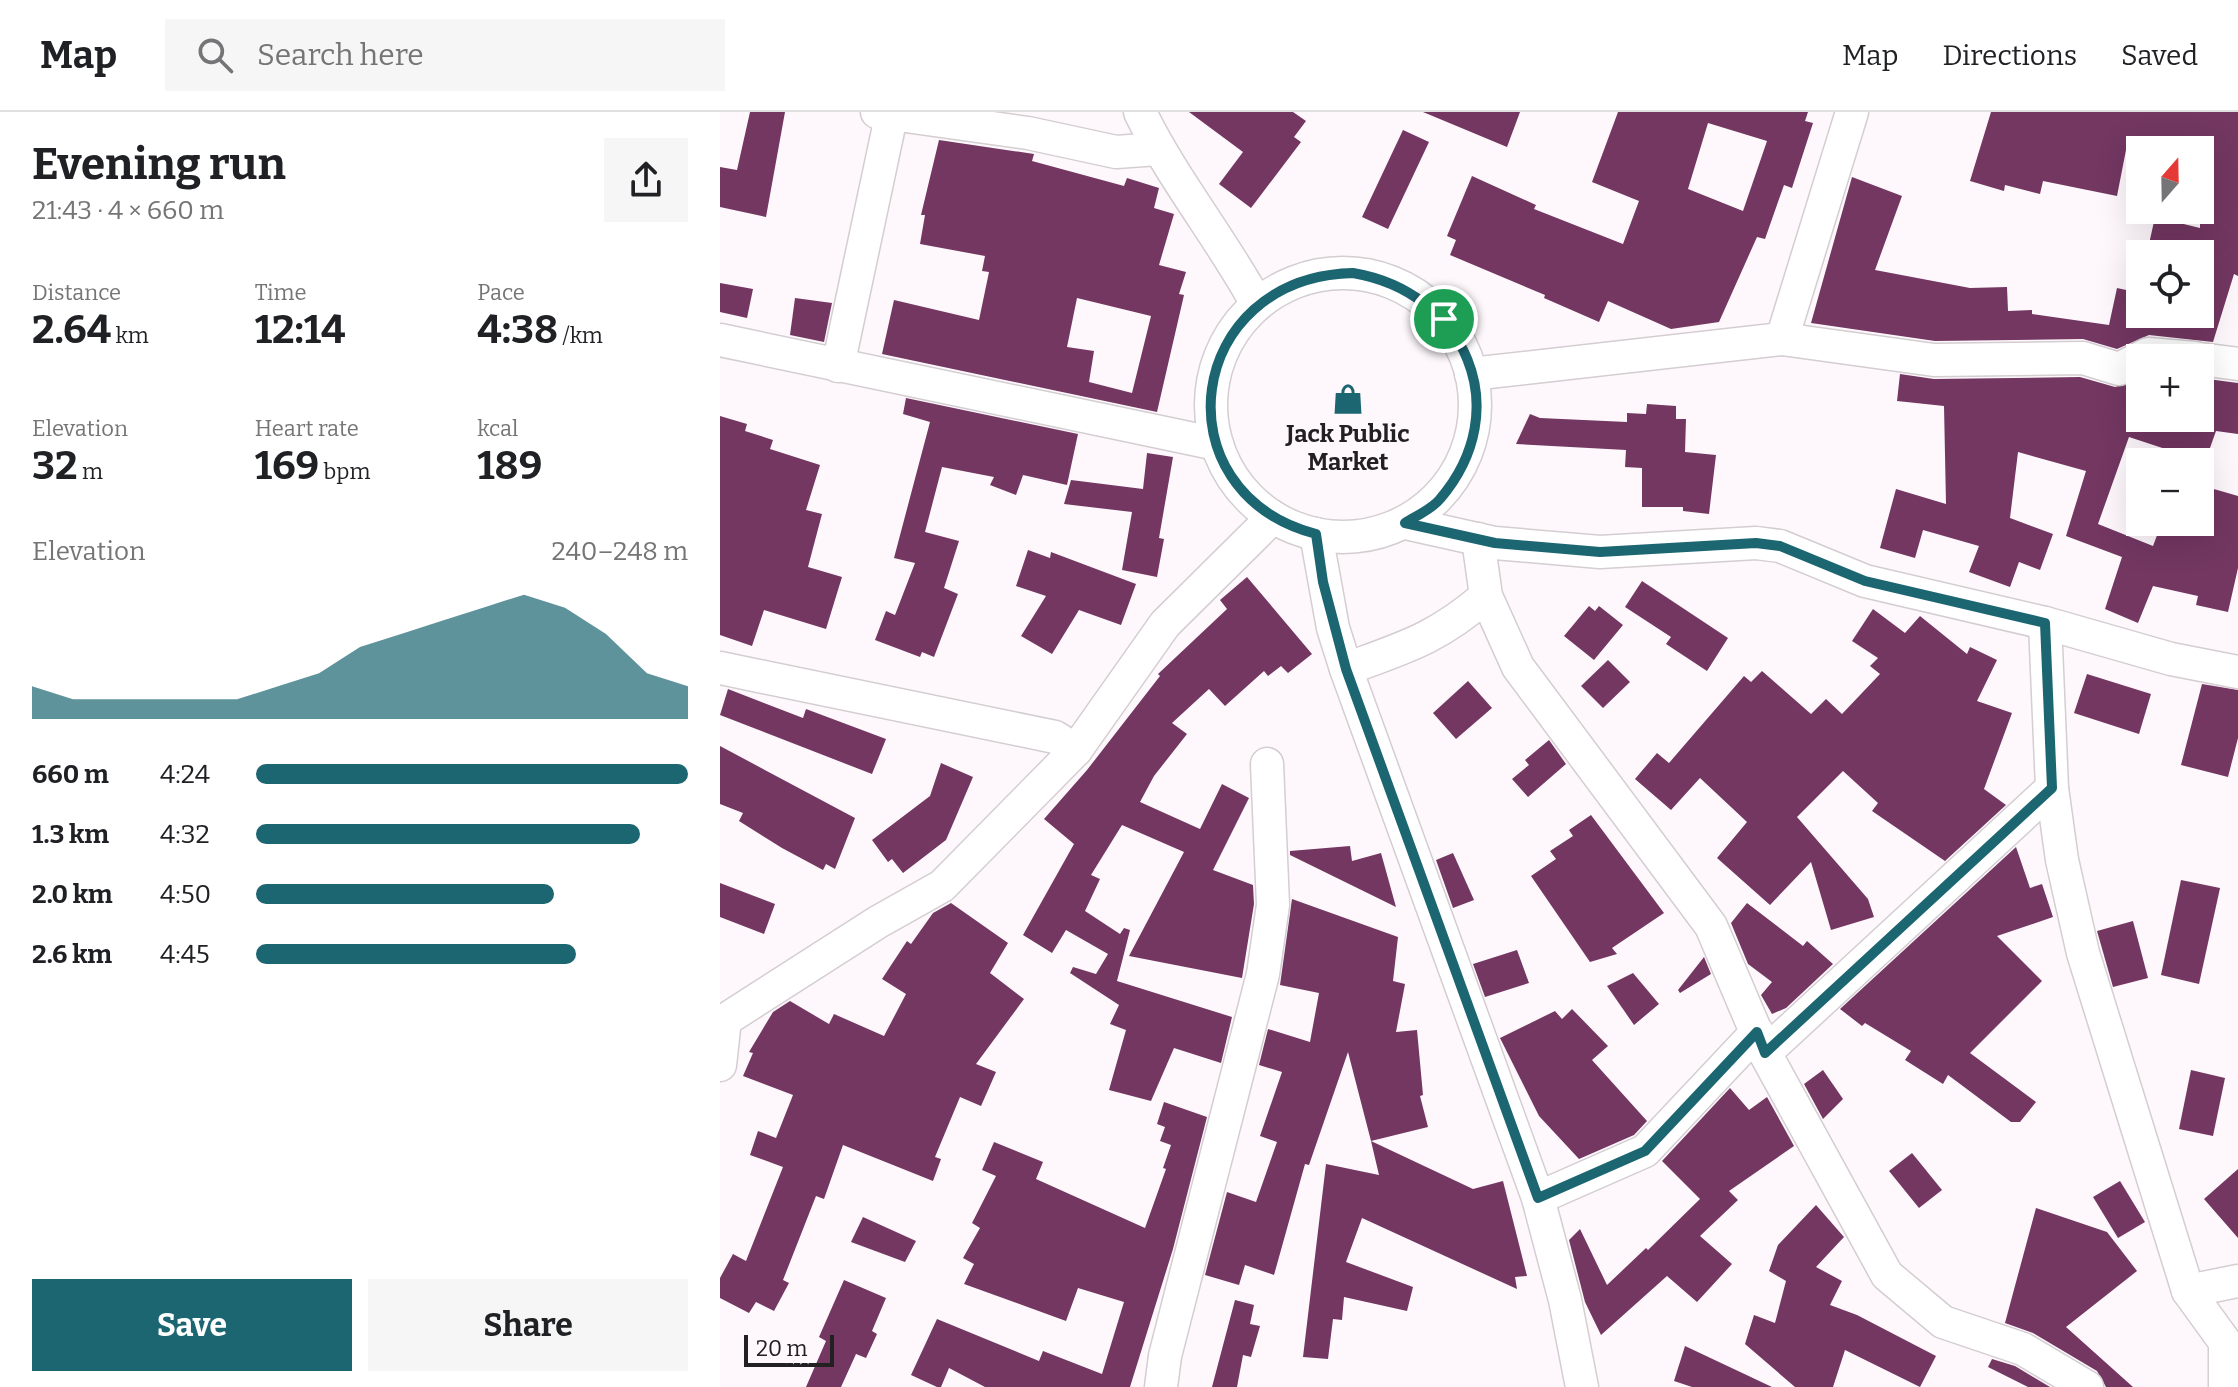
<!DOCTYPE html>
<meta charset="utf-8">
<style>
:root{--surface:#fff;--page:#f6f6f6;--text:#202124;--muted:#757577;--line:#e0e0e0;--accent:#1c6672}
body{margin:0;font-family:Bitter,serif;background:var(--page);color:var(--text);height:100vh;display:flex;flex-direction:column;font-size:30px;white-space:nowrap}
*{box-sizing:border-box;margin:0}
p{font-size:26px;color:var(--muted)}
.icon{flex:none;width:44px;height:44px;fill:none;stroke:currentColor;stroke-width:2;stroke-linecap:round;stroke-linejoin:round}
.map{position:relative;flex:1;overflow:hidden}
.panel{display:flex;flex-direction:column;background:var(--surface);width:720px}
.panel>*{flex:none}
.needle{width:52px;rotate:20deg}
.fabs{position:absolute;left:1406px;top:24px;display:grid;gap:16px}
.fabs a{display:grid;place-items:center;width:88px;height:88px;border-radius:0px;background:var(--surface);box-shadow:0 8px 32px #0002;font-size:40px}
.scale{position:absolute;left:24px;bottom:20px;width:90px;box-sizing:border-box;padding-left:8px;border:4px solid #222021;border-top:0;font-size:22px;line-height:28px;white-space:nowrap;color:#222021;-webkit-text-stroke:6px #fef8fc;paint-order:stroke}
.pin{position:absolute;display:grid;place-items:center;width:68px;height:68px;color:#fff;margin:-34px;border:4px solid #fff;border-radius:50%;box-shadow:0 2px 8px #0007}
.round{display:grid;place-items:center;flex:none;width:84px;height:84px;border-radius:0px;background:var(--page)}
.headline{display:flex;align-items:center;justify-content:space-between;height:136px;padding:0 32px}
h1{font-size:44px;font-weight:700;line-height:60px}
.stats{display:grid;grid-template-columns:repeat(3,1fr);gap:12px;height:136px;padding:8px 32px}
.stats div{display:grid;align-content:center}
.stats b{font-size:40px;font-weight:700}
.stats small{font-size:22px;font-weight:400}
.stats p{font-size:22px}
.chart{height:224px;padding:16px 32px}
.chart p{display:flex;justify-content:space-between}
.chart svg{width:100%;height:144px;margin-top:8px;fill:var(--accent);opacity:.7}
.cta{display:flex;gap:16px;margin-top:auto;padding:16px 32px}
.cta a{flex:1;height:92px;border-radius:0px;background:var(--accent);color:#fff;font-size:32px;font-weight:700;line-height:92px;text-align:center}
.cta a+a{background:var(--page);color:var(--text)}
ul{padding:0 32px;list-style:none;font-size:26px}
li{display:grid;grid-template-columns:128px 96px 1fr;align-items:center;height:60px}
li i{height:20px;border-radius:10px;background:var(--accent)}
header{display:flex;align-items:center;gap:48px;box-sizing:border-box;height:112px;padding:0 40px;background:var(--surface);border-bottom:2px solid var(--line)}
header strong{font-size:38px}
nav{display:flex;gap:44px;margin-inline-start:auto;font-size:28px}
.search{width:560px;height:72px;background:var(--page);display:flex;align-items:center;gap:20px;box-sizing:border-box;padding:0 28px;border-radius:0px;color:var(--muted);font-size:30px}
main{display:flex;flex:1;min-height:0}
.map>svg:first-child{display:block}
.building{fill:#733762;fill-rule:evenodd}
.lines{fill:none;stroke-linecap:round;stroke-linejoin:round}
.street-casing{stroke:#d4cdd1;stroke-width:35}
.street{stroke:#fff;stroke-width:32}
.route-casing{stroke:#fff;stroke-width:16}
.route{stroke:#1c6672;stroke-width:10}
.labels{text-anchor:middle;stroke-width:8;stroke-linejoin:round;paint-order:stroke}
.poi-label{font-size:24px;font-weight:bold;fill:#222021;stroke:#fef8fc}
</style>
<header>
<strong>Map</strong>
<div class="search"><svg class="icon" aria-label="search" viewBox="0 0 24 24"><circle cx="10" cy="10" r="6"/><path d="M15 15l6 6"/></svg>Search here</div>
<nav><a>Map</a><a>Directions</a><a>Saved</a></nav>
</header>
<main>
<section class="panel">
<div class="headline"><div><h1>Evening run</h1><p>21:43 · 4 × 660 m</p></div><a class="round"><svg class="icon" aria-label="share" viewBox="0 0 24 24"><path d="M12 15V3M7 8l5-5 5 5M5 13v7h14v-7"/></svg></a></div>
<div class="stats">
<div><p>Distance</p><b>2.64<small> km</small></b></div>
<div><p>Time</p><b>12:14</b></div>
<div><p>Pace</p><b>4:38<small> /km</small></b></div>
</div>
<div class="stats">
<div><p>Elevation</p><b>32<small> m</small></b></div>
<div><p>Heart rate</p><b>169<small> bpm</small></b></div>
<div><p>kcal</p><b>189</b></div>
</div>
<div class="chart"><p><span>Elevation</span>240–248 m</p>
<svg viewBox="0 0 160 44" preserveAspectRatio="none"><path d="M0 44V34L10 38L20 38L30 38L40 38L50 38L60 34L70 30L80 22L90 18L100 14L110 10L120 6L130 10L140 18L150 30L160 34V44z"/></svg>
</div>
<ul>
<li><b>660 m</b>4:24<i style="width:100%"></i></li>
<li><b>1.3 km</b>4:32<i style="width:89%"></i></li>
<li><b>2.0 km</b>4:50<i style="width:69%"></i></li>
<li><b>2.6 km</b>4:45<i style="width:74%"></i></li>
</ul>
<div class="cta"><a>Save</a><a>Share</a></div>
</section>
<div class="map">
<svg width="1518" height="1275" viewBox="0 0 1518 1275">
<rect width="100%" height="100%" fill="#fef8fc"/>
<!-- building -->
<g class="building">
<path d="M 30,0 L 65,0 L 46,105 L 0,95 L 0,55 L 17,58 Z"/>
<path d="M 469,0 L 573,0 L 586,9 L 574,25 L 581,30 L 531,96 L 499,72 L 523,40 Z"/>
<path d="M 703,0 L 800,0 L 787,35 Z"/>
<path d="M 898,0 L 1088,0 L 1085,9 L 1093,11 L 1072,76 L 1064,73 L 1045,127 L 1037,125 L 999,210 L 951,217 L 888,189 L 879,210 L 824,186 L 825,183 L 730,143 L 736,128 L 727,124 L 752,64 L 816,93 L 814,97 L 903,132 L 919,89 L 872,70 ZM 988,11 L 1047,29 L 1023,99 L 968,77 Z"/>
<path d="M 1271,0 L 1518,0 L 1518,164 L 1514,162 L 1493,230 L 1429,223 L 1397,237 L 1363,227 L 1215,229 L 1091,211 L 1132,65 L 1182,84 L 1155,158 L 1250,176 L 1287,175 L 1288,199 L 1312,198 L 1312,202 L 1389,213 L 1397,176 L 1420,181 L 1420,202 L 1480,202 L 1480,142 L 1448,142 L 1449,137 L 1429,132 L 1435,105 L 1480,116 L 1480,38 L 1406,38 L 1397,84 L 1323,69 L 1320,82 L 1285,73 L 1284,79 L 1250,69 Z"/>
<path d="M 683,18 L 709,30 L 668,117 L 642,105 Z"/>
<path d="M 219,28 L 314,42 L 312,49 L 404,74 L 407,66 L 439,76 L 434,96 L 454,102 L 439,153 L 466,160 L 459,182 L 464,183 L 437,300 L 162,242 L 174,188 L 259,208 L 269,160 L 262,159 L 265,144 L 200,132 L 205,103 L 201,103 ZM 357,186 L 431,204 L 412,281 L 369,270 L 374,239 L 347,235 Z"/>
<path d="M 0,171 L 33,177 L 27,206 L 0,200 Z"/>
<path d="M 75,186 L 112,191 L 104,230 L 70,223 Z"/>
<path d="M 1180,262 L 1214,267 L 1360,265 L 1395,275 L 1420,268 L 1413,306 L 1480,306 L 1480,266 L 1518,271 L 1518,322 L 1496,319 L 1485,350 L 1409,325 L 1378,412 L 1433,434 L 1442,410 L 1480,410 L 1480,373 L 1518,384 L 1518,456 L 1508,500 L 1476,493 L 1478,484 L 1433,474 L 1418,511 L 1385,497 L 1402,445 L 1346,424 L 1366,359 L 1298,340 L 1290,406 L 1333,422 L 1320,458 L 1299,450 L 1290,475 L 1249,460 L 1259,434 L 1203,418 L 1195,446 L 1160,436 L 1176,377 L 1226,392 L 1224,294 L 1177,289 Z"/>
<path d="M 186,286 L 358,322 L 347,373 L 303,363 L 296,383 L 270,373 L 274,365 L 222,355 L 205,420 L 239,429 L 224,476 L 238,482 L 214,545 L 202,540 L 200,545 L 155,528 L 166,499 L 175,503 L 195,451 L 174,446 L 210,310 L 183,302 Z"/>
<path d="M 927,292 L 956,294 L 956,307 L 966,307 L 965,340 L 996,343 L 989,402 L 963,399 L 963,395 L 922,395 L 922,356 L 905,355 L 906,338 L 796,332 L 810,302 L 820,306 L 907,310 L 907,301 L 926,302 Z"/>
<path d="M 0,304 L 27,312 L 25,319 L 53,328 L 50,337 L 100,353 L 86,398 L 102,402 L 88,455 L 122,465 L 106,517 L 44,498 L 32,534 L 0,523 Z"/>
<path d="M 427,341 L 453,345 L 439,426 L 444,427 L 437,465 L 402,458 L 412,400 L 344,392 L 351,368 L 423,377 Z"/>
<path d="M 308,438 L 330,446 L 331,440 L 416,472 L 401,513 L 359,498 L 332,542 L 301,524 L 326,484 L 296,474 Z"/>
<path d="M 527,465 L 592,542 L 568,561 L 561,554 L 548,564 L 544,559 L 505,594 L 489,577 L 452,611 L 467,622 L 434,664 L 420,690 L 480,717 L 502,672 L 529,686 L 493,758 L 533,773 L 534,792 L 522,866 L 409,844 L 464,740 L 402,713 L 371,763 L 380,767 L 365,799 L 400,822 L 404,816 L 410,818 L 397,869 L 512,905 L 501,951 L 454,936 L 431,989 L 389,978 L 406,918 L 390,912 L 399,893 L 350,861 L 353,855 L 376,862 L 388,842 L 346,818 L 332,841 L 303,823 L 354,732 L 324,707 L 367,658 L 440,564 L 438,562 L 507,497 L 500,488 Z"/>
<path d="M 922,469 L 1008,526 L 987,559 L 946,532 L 951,525 L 905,495 Z"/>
<path d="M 869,494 L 875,499 L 879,494 L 903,513 L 874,548 L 844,524 Z"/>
<path d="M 1153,497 L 1185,521 L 1200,504 L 1247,542 L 1250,535 L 1277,548 L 1257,589 L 1292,601 L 1264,677 L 1286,693 L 1225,749 L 1152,699 L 1158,691 L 1123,659 L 1077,705 L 1148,787 L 1154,805 L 1111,818 L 1091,750 L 1050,793 L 997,746 L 1027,710 L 980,666 L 951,698 L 915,667 L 937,641 L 949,651 L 1024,564 L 1031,570 L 1042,559 L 1091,602 L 1106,587 L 1122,602 L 1160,562 L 1150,554 L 1158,546 L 1132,529 Z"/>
<path d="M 888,548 L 910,570 L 883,596 L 861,574 Z"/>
<path d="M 1367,562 L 1431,582 L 1419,622 L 1354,601 Z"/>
<path d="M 748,569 L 772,596 L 736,627 L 713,601 Z"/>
<path d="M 1482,572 L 1518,578 L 1518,626 L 1508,665 L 1461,653 Z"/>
<path d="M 8,577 L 83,606 L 86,597 L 166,627 L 152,662 L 0,603 Z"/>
<path d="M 829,628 L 846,652 L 808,685 L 792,667 L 809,653 L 805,648 Z"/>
<path d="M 0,634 L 135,706 L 115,757 L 106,752 L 103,758 L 62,736 L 19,709 L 23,701 L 0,692 Z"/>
<path d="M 221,651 L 253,665 L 226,728 L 183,761 L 172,747 L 168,750 L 152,728 L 210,684 Z"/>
<path d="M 871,703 L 944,801 L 892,836 L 897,842 L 870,850 L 811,764 L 836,747 L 830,739 L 853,724 L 849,718 Z"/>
<path d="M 630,734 L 632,749 L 661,741 L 676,795 L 570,743 L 570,739 Z"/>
<path d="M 1296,735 L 1310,776 L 1322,772 L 1333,805 L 1277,824 L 1322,869 L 1250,941 L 1316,990 L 1300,1010 L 1291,1010 L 1228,963 L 1223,972 L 1185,948 L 1191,939 L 1145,911 L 1142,914 L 1120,897 Z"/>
<path d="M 733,741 L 754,788 L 733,796 L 716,748 Z"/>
<path d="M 1461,768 L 1500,776 L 1479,872 L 1441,863 Z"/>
<path d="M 0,771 L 55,792 L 44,822 L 0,805 Z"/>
<path d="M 572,787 L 678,825 L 673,869 L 685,872 L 676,920 L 697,918 L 703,983 L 700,984 L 708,1015 L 651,1029 L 628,940 L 589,1053 L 585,1052 L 554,1163 L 525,1153 L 519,1173 L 485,1163 L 507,1080 L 536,1090 L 557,1030 L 540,1024 L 562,960 L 539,953 L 548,917 L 590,930 L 599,881 L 560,873 Z"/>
<path d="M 231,791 L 288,831 L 270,861 L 304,887 L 256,952 L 276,960 L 261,994 L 240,985 L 215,1045 L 221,1047 L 213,1069 L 123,1033 L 104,1087 L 96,1084 L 63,1168 L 69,1171 L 54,1199 L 36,1190 L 29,1201 L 0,1186 L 0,1166 L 13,1142 L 26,1149 L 63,1055 L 30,1043 L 38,1019 L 56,1026 L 73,983 L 23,964 L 33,941 L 29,940 L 53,900 L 70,889 L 109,912 L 114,902 L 164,924 L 186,882 L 162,867 L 187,829 L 191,832 L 213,801 Z"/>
<path d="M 1027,791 L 1083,834 L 1087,829 L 1113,852 L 1066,896 L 1052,902 L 1041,883 L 1052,870 L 1028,852 L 1011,811 Z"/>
<path d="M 1413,809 L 1428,866 L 1393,875 L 1377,819 Z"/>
<path d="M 797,838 L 809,871 L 765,885 L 753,852 Z"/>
<path d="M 984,845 L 991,862 L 960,881 L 958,878 Z"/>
<path d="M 913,861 L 939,892 L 914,913 L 887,874 Z"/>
<path d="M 852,897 L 888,934 L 872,948 L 927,1009 L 914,1023 L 859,1047 L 819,1004 L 780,926 L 835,899 L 842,907 Z"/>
<path d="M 1103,958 L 1123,987 L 1103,1007 L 1084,972 Z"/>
<path d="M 1471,958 L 1505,966 L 1493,1024 L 1459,1017 Z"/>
<path d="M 1010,976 L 1029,998 L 1047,985 L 1074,1034 L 1009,1079 L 1018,1088 L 980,1124 L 1012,1152 L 977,1190 L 947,1164 L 881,1223 L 865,1190 L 849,1128 L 860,1117 L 887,1173 L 926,1136 L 928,1138 L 980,1087 L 942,1049 Z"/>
<path d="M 444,990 L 487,1005 L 453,1137 L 410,1275 L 265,1275 L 229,1256 L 221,1275 L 217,1275 L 191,1263 L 217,1207 L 319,1249 L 323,1239 L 382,1262 L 404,1190 L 358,1176 L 346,1209 L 244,1172 L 254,1152 L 243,1146 L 260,1116 L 252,1111 L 276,1064 L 262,1058 L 274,1030 L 323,1050 L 316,1067 L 425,1116 L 446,1057 L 443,1056 L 451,1033 L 440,1029 L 445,1015 L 437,1012 Z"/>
<path d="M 651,1029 L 753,1077 L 783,1069 L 807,1164 L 795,1165 L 797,1177 L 642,1106 L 626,1150 L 693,1175 L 687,1199 L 624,1185 L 622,1208 L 613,1207 L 608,1247 L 583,1245 L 606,1052 L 659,1063 Z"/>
<path d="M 1192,1041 L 1222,1078 L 1199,1096 L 1169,1059 Z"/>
<path d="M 1518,1057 L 1518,1126 L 1484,1087 Z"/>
<path d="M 1400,1069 L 1425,1110 L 1398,1126 L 1373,1085 Z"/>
<path d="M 1096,1093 L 1124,1125 L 1096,1155 L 1122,1169 L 1110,1193 L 1137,1203 L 1216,1244 L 1200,1275 L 1125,1238 L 1113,1275 L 1075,1275 L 1025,1232 L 1034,1203 L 1055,1211 L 1066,1169 L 1049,1159 L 1058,1133 Z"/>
<path d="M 1316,1096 L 1387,1120 L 1417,1159 L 1346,1215 L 1413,1275 L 1386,1275 L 1377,1259 L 1313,1221 L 1285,1211 Z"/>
<path d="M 143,1105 L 196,1129 L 185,1150 L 131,1130 Z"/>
<path d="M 124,1168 L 166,1186 L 152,1219 L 157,1222 L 146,1246 L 136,1242 L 121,1275 L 86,1275 L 106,1229 L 99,1225 Z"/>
<path d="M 515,1188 L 534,1193 L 530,1212 L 540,1214 L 531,1245 L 523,1243 L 517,1275 L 492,1275 Z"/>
<path d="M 965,1234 L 1052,1275 L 972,1275 L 954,1269 Z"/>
<path d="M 1272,1247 L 1295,1254 L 1330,1275 L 1308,1275 L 1268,1255 Z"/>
</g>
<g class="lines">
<defs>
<g id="street">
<path d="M 157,0 L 308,21 L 396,40 L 438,37"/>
<path d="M 420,0 C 453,68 501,126 537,192"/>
<circle cx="623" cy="293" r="132"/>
<path d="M 1062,227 L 1214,248 L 1363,246 L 1399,257 L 1428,242 L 1475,246"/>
<path d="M 0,228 L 497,332"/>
<path d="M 1480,247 L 1518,252"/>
<path d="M 118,254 L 172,0"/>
<path d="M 751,262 L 1062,227 L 1132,0"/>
<path d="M 685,411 L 775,431 L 880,440 L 1036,431 L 1060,434 L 1145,469 L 1325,511 L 1451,547 L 1518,560"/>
<path d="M 596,422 L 613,516 L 626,557 L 818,1086 L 845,1188 L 862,1275"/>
<path d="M 758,427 L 766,484 L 798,555 L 991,814 L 1045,941 L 1167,1163 L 1223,1210 L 1303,1237 L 1367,1275"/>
<path d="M 1325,511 L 1332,676 L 1342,748 L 1363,841 L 1468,1179 L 1505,1230 L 1505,1275"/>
<path d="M 0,556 L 335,625 L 356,638"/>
<path d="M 626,557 C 686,535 716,527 766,484"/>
<path d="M 1045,941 L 1332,676"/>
<path d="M 0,953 L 5,908 L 158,810 L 222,774 L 356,638 L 445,512 L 553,405"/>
<path d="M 818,1086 L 925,1039 L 1037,920"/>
<path d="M 1468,1179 L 1518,1169"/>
<path d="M 441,1275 L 445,1244 L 543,862 L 553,793 L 547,652"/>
</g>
</defs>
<!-- street casing -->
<use href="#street" class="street-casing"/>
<!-- street -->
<use href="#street" class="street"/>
</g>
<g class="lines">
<defs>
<path id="route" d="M 633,161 C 745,180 797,297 720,387 C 712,397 696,404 685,411 L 775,431 L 880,440 L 1036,431 L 1060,434 L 1145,469 L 1325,511 L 1332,676 L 1045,941 L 1037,920 L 925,1039 L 818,1086 L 626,557 L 603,470 L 596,422 C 437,380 465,165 633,161 Z"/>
</defs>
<!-- route casing -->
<use href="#route" class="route-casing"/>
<!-- route -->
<use href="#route" class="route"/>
</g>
<!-- icons -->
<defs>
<symbol id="shop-bare" viewBox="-9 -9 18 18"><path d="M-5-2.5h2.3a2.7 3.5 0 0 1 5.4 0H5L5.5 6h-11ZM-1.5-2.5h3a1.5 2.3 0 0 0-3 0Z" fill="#1c6672" stroke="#fef8fc" stroke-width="2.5" paint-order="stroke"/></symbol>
</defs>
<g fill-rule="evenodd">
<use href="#shop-bare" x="606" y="265" width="44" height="44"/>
</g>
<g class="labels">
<!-- poi labels -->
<g class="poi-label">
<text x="628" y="330">Jack Public<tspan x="628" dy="28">Market</tspan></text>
</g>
</g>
</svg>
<div class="fabs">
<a><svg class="needle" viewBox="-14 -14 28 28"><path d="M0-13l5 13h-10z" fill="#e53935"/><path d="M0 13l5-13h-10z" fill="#757577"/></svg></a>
<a><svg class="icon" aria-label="locate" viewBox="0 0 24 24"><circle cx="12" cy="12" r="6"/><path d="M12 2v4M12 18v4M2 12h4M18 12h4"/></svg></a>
<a>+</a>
<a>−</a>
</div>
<div class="scale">20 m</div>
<div class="pin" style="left:724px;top:207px;background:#1e9e55"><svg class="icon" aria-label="arrive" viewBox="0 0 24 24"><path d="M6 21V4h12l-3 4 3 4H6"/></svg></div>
</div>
</main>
